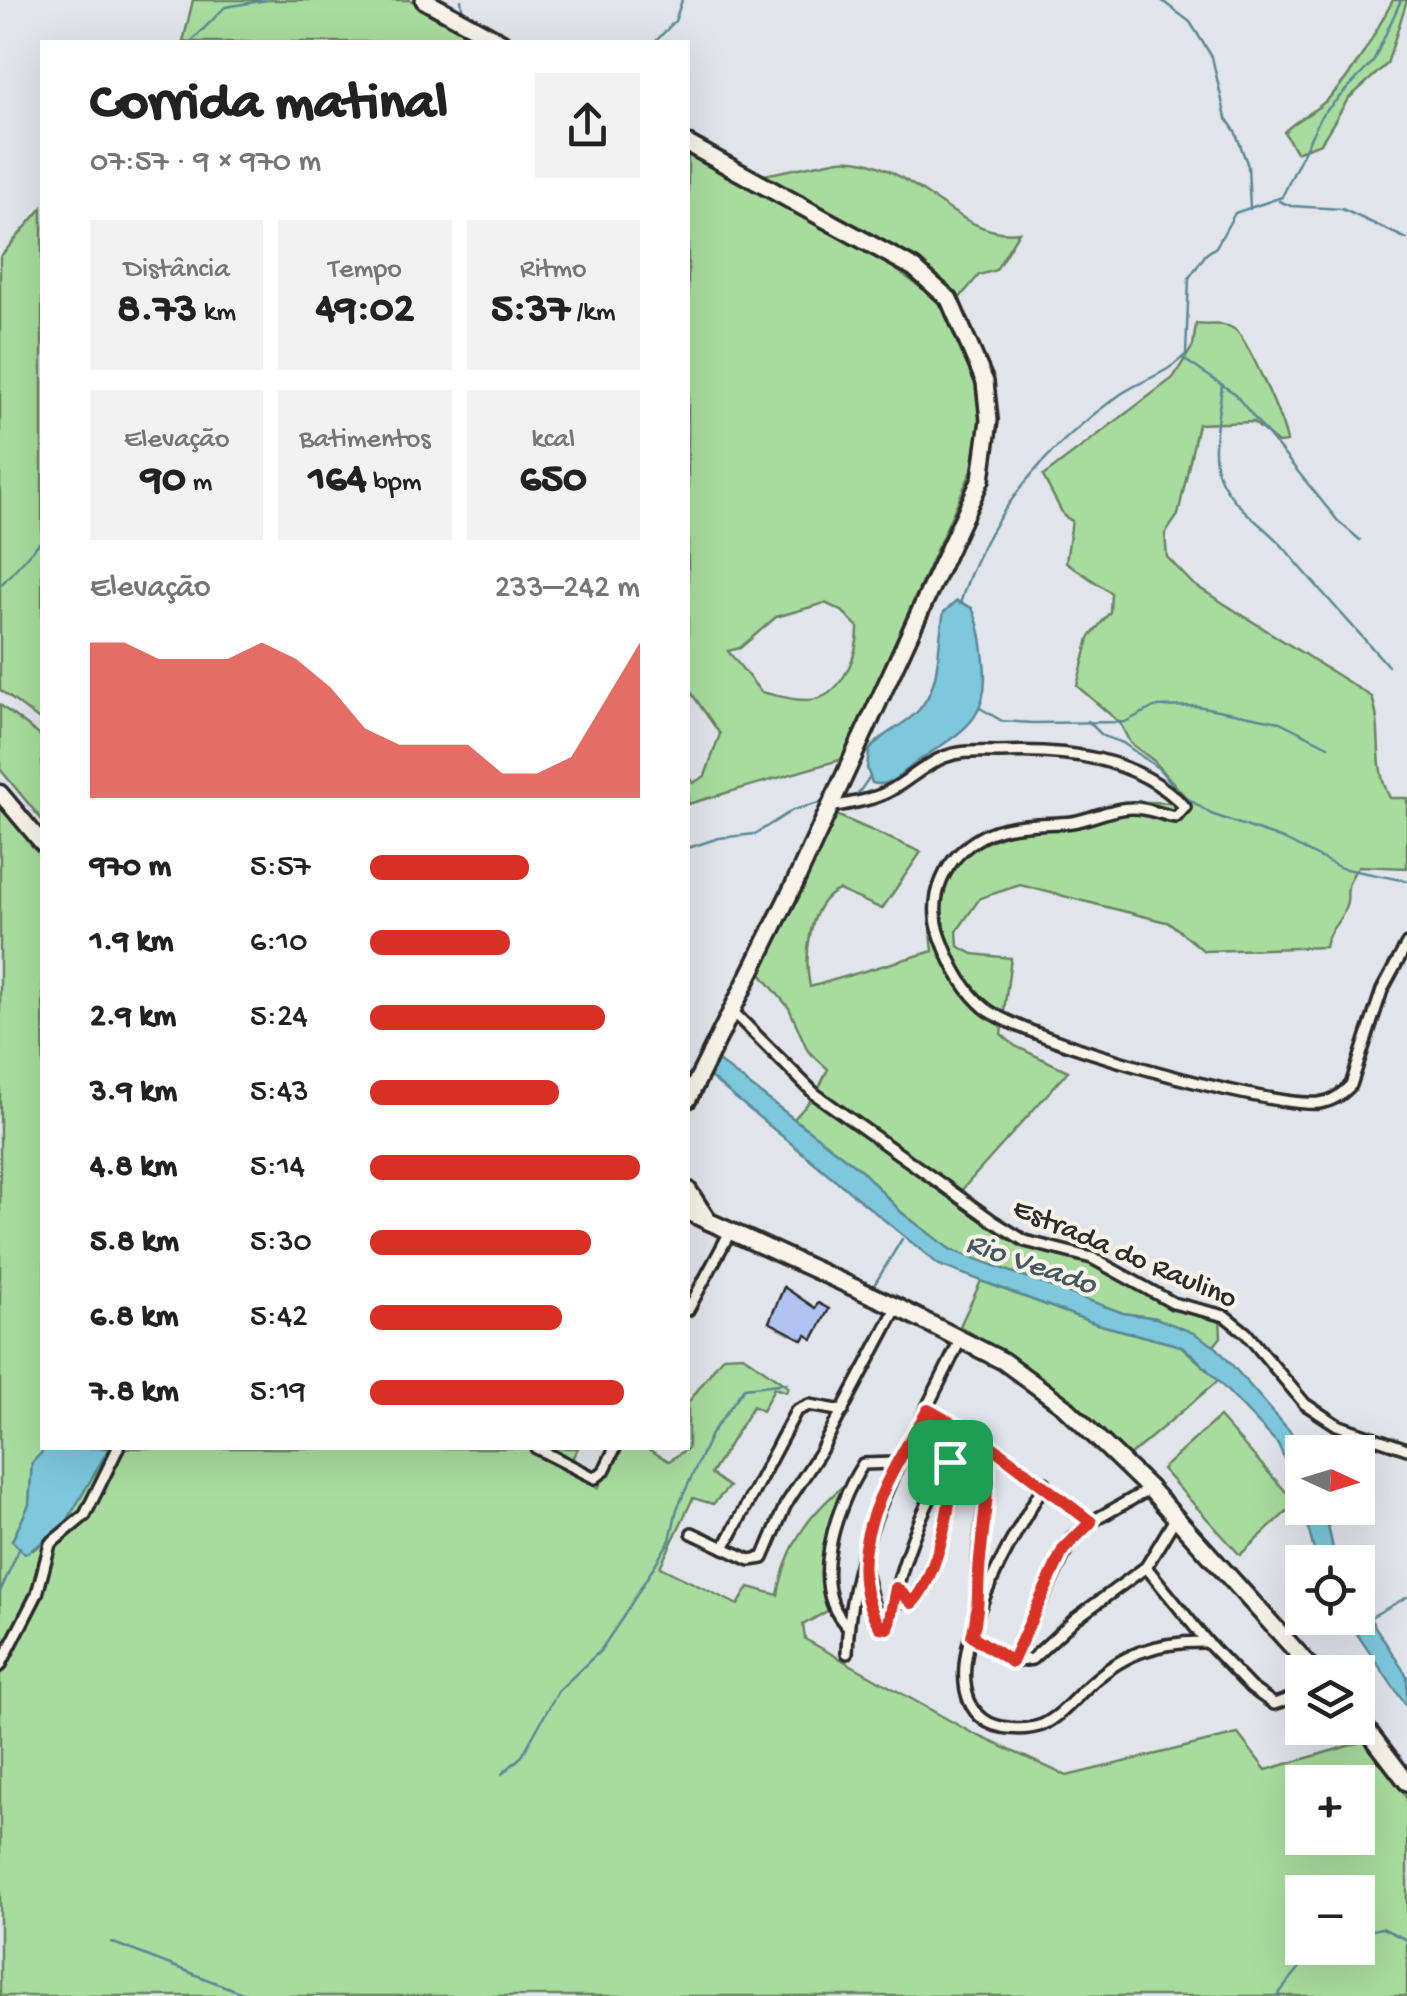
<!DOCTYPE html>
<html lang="pt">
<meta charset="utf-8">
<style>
:root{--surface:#fff;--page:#f2f2f2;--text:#222;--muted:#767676;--accent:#d93025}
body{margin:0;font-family:"Gochi Hand",sans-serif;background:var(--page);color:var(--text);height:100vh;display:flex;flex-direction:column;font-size:38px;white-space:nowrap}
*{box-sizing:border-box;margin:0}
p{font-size:32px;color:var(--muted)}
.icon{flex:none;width:55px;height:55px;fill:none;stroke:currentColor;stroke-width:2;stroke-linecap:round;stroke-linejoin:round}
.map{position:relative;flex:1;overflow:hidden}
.sheet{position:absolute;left:40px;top:40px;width:650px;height:1410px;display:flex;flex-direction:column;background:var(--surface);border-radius:0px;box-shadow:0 10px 40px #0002}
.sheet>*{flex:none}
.needle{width:65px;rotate:94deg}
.fabs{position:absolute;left:1285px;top:1435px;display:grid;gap:20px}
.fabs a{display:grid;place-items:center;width:90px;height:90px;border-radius:0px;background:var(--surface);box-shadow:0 10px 40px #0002;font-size:50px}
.pin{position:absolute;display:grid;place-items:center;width:85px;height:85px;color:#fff;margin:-42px;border-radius:20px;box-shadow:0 5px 15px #0006}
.round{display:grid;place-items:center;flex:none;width:105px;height:105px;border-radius:0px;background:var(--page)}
.head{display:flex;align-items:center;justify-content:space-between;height:170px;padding:0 50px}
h1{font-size:55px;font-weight:800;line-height:75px}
.figures{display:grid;grid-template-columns:repeat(3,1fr);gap:15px;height:170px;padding:10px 50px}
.figures div{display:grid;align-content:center;border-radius:0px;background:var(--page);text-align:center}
.figures b{font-size:42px;font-weight:800}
.figures small{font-size:28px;font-weight:400}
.figures p{font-size:28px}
.chart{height:280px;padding:20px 50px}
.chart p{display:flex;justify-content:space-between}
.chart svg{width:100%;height:180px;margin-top:10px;fill:var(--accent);opacity:.7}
ul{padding:0 50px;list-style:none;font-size:32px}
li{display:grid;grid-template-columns:160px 120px 1fr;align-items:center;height:75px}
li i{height:25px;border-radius:12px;background:var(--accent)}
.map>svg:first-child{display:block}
.green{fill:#a8dc9e;stroke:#6a8464;stroke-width:2.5;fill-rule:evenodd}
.water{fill:#7dc8dd;stroke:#5c8996;stroke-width:2.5}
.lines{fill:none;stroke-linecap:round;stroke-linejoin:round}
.stream{stroke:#5c8996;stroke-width:2.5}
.building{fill:#afc2f1;stroke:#2b2b2b;stroke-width:2.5}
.street-casing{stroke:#2b2b2b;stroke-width:16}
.primary-casing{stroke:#2b2b2b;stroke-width:21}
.highway-casing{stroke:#2b2b2b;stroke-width:22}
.street{stroke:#f7f3e8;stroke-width:9}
.primary{stroke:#f7f3e8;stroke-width:14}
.highway{stroke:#f7f3e8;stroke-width:15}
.route-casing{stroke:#fff;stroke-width:20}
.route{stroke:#d93025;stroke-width:12}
.labels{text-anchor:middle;stroke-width:8;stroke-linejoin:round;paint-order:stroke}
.street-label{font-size:30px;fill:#2b2b2b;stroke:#f7f3e8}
.water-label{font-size:32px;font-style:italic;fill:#445a60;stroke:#f7f3e8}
</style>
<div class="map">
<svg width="1407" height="1996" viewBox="0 0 1407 1996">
<rect width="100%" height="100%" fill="#e1e4eb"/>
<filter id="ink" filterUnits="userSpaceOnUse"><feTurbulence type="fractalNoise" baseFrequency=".01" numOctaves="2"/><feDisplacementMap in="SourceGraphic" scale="20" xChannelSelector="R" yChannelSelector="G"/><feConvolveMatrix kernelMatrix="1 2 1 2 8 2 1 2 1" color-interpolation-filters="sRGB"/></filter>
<g filter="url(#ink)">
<!-- green -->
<g class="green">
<path d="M 193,0 L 410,0 L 487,42 L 183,42 Z"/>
<path d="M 1393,0 L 1407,0 L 1387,64 L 1348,99 L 1321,143 L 1296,152 L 1284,132 C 1298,118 1315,112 1328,99 C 1355,73 1375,33 1393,0 Z"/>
<path d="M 688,152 L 876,255 L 935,298 L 960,332 L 974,374 L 980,422 L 972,470 L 843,759 L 688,804 L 688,777 L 693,783 L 705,776 L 720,734 L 688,688 ZM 825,603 L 842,611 L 858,627 C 859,654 841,699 809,700 C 794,701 776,695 761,692 L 728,651 L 740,648 L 776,617 Z"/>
<path d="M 839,160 C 906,153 958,242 1019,232 L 996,270 L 979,275 L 958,300 C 929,255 809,203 759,176 Z"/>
<path d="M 42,208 L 42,722 L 0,690 L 0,257 Z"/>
<path d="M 1196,324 C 1209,326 1224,322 1234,329 C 1247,337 1285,425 1287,442 L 1278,443 L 1253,422 L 1198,424 L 1178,515 L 1165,534 L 1167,557 L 1193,584 L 1372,697 C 1384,732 1372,765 1390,798 L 1407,798 L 1407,868 L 1359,866 C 1339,892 1353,893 1344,911 C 1338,925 1328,930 1325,947 L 1204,951 L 1170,923 L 1020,885 L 980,898 L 957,931 L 958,946 L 973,954 L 1011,958 L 1001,1034 L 1015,1046 L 1068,1071 L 959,1193 L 1015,1236 L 1100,1265 L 1147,1290 L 1220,1317 L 1221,1337 L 1214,1346 L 1156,1318 L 1123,1313 L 951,1250 L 902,1213 L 861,1170 L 793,1120 L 816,1094 L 828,1069 L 808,1051 L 789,1008 L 761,974 L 834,814 L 921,852 L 882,909 L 839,890 C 808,902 804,958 810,987 L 933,951 C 918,846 1001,833 1082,817 C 1099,813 1117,803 1134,802 C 1154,800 1169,806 1188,800 L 1154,761 L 1130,743 L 1120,723 L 1077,686 L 1089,638 L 1110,612 L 1111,593 L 1066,562 L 1072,521 L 1064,516 L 1043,476 L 1173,378 L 1193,346 Z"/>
<path d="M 0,705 L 42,737 L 42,820 L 0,769 Z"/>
<path d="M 0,786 L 42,836 L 46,1448 L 32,1463 L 29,1505 L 12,1541 L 33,1550 L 63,1528 L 109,1448 L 578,1448 L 565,1471 L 598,1488 L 619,1448 L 646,1448 L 669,1461 L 688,1448 L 688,1403 L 723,1356 L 743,1355 L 788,1387 L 786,1392 L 774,1388 L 762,1411 L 753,1406 L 711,1474 L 729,1487 L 713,1504 L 693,1498 L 660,1567 L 738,1605 L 749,1587 L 778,1595 C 787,1543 809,1514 849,1481 L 828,1553 L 834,1607 L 803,1625 L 805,1639 L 972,1733 L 1067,1776 L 1238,1734 L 1266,1770 L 1372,1739 L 1407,1799 L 1407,1996 L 0,1996 ZM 1302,1782 L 1358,1782 L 1358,1838 L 1302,1838 ZM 1302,1892 L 1358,1892 L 1358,1948 L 1302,1948 Z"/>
<path d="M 981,1281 L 1097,1324 L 1181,1346 L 1219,1380 L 1129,1456 L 1042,1377 L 960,1326 Z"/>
<path d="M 1219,1417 L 1296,1503 L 1240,1555 L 1162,1469 Z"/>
</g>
<!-- water -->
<g class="water">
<path d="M 957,601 L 972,608 C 980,625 982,642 984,661 C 991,721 962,731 918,761 C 902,772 893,788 872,783 L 867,768 L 869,751 C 881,733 904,726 918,711 C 943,683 936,646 944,612 Z"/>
<path d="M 718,1061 L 861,1170 L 902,1213 L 951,1250 L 1123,1313 L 1156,1318 L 1194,1333 L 1217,1348 L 1308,1452 L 1302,1452 L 1302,1497 L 1278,1444 L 1193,1355 L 1181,1346 L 1097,1324 L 939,1265 L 710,1077 Z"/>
<path d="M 46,1448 L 109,1448 L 63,1528 L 25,1554 L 12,1541 L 29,1505 L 32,1463 Z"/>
<path d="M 1303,1508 L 1324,1508 L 1336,1562 L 1317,1562 Z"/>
<path d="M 1358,1600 L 1407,1676 L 1407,1707 L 1346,1618 L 1358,1618 Z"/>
</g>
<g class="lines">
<!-- stream -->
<g class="stream">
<path d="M 461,0 L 463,15"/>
<path d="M 1161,0 L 1190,22 L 1212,57 L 1226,118 L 1235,131 L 1248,166 L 1250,209"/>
<path d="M 467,35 L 469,42"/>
<path d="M 191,42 L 225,7 L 267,0"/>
<path d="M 655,42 L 675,21 L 682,0"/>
<path d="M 1279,201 L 1291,206 L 1342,209 L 1407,239"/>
<path d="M 1182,358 L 1234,393 L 1338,521 L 1360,540"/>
<path d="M 1222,384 C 1220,409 1211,445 1217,469 C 1227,505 1263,523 1286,550 C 1319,590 1354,627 1388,666"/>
<path d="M 0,586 L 42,540"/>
<path d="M 960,604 C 986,516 1047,446 1121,394 C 1144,379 1167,374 1186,354 L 1189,278 L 1206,254 L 1216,247 L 1235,213 L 1282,197 L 1321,116 L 1373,62 L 1401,0"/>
<path d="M 980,708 L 1002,721 L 1032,723 L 1125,722 L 1154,707 L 1197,706 L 1280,722 L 1328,746"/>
<path d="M 1088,721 L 1103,736 L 1123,743 L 1158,768 L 1181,794 L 1211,814 L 1283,839 L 1341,868 L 1407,881"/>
<path d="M 841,798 L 857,795 L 869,778"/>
<path d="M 688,848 L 719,838 L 755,834 L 793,810 L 823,802"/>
<path d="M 873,1287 L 902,1239"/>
<path d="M 0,1592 L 20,1547"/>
<path d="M 1369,1618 L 1407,1597"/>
<path d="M 502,1774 L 522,1756 L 558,1691 L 600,1651 L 623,1617 L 670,1540 L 677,1509 L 711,1434 L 744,1388 L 787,1383"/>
<path d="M 1358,1933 L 1382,1928 L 1407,1940"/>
<path d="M 111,1942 L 250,1996"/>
<path d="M 1277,1996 L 1305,1961 L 1332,1948"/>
</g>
</g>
<!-- building -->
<path class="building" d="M 784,1287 L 815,1308 L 818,1303 L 829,1309 L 813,1339 L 806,1335 L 803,1340 L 769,1322 Z"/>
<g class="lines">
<defs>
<g id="street">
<path d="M 831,807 C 851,803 874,800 891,790 C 909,780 924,765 944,757 C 962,750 978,752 997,752 C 1065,749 1136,756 1185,807 L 1176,817 C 1161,815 1147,807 1131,808 C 1110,808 1093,819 1072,822 C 1044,825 1009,822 983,836 C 944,857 926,898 941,938 C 950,963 963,990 985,1008 C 1024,1040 1267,1108 1319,1103 C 1333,1101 1341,1095 1351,1085 L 1382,990 L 1407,944"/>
<path d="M 733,1012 L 815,1094 L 993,1221 L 1025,1241 L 1092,1258 L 1173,1303 L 1225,1316 L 1246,1333 L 1305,1404 L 1337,1425 L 1407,1449"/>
<path d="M 688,1310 L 730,1232"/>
<path d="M 928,1410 L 987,1443 L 1091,1522"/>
<path d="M 536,1448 L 595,1478 L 604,1471 L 615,1448"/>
<path d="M 1045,1483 C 1017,1531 926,1674 983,1719 C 997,1730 1025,1731 1042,1725 C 1058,1718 1072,1702 1083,1691 C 1120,1654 1156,1641 1207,1642"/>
<path d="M 692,1533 L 750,1560 L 763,1558 L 785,1506 L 820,1452 L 897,1307"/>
<path d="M 724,1548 L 796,1411 L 809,1405 L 843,1411"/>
<path d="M 862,1559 L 877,1621 L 888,1628 C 899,1569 918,1514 950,1462"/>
<path d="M 1146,1567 L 1207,1642 L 1251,1688 L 1274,1704 L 1302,1695"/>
<path d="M 895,1588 L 907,1602 L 917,1598 C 933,1571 961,1493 950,1462 C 945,1448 927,1440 915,1433"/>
<path d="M 981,1604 C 970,1559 992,1494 987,1443"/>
<path d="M 848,1627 C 807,1588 836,1506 863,1464 L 895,1463"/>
<path d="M 972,1636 L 1012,1662 L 1032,1659 L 1075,1619 L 1146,1567 L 1176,1517"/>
<path d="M 847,1653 C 850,1532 912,1444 961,1338"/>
<path d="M 1012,1662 L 1072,1538 L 1091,1522 L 1150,1489"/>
<path d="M 0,1666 L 37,1594 L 50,1544 L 85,1515 L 118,1448"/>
</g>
<path id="primary" d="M 0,793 L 42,843"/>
<g id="highway">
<path d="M 424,0 L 501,42"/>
<path d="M 688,144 L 914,268 L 949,299 L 985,382 L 989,420 L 981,479 L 794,885 L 688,1099"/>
<path d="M 688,1190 L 708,1221"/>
<path d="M 688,1212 L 897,1307 L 1003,1361 L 1064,1406 L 1150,1489 L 1315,1672"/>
<path d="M 1358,1718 L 1407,1782"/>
</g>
</defs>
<!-- street casing -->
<use href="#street" class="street-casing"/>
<!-- primary casing -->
<use href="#primary" class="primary-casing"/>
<!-- highway casing -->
<use href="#highway" class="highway-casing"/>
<!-- street -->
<use href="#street" class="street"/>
<!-- primary -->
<use href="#primary" class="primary"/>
<!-- highway -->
<use href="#highway" class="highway"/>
</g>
</g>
<g class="lines" filter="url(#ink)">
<defs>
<path id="route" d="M 950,1462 C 956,1496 936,1579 912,1603 L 896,1588 L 888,1628 L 880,1627 C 835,1555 891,1473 928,1410 L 987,1443 C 990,1483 984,1520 980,1559 C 977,1588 980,1607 972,1636 L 1012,1662 L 1063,1550 L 1091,1522 L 987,1443 L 928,1410 L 915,1433 L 944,1452 L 950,1462"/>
</defs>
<!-- route casing -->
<use href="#route" class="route-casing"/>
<!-- route -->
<use href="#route" class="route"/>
</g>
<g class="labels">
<!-- street labels -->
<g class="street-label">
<text transform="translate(1126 1251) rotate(23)" y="10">Estrada do Raulino</text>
</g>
<!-- water labels -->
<g class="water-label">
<text transform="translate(1032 1261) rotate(19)" y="11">Rio Veado</text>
</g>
</g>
</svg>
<div class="fabs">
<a><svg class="needle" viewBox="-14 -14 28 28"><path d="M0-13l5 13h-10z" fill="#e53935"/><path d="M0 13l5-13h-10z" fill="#767676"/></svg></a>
<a><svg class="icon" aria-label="locate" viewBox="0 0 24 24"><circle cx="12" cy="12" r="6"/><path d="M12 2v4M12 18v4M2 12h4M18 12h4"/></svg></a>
<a><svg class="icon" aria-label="layers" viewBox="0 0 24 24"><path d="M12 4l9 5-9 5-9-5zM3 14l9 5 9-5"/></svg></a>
<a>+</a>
<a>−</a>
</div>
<div class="pin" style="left:950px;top:1462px;background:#1e9e55"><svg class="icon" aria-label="arrive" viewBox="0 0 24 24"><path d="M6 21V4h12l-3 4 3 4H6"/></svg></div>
<section class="sheet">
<div class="head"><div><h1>Corrida matinal</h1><p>07:57 · 9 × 970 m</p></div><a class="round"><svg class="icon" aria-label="share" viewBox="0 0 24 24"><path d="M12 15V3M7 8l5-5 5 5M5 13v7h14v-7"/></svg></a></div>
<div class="figures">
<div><p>Distância</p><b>8.73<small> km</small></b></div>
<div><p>Tempo</p><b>49:02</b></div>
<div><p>Ritmo</p><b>5:37<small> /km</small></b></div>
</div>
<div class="figures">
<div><p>Elevação</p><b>90<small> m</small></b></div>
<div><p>Batimentos</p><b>164<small> bpm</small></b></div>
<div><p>kcal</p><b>650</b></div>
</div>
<div class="chart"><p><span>Elevação</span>233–242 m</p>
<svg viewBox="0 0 160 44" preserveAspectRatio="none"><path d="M0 44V6L10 6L20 10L30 10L40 10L50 6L60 10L70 17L80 27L90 31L100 31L110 31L120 38L130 38L140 34L150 20L160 6V44z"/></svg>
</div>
<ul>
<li><b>970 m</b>5:57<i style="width:59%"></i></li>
<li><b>1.9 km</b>6:10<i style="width:52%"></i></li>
<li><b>2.9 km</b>5:24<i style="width:87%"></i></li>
<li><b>3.9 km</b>5:43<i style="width:70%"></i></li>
<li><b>4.8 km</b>5:14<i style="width:100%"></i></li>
<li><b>5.8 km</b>5:30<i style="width:82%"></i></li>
<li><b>6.8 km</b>5:42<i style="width:71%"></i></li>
<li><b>7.8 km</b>5:19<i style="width:94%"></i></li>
</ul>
</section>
</div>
